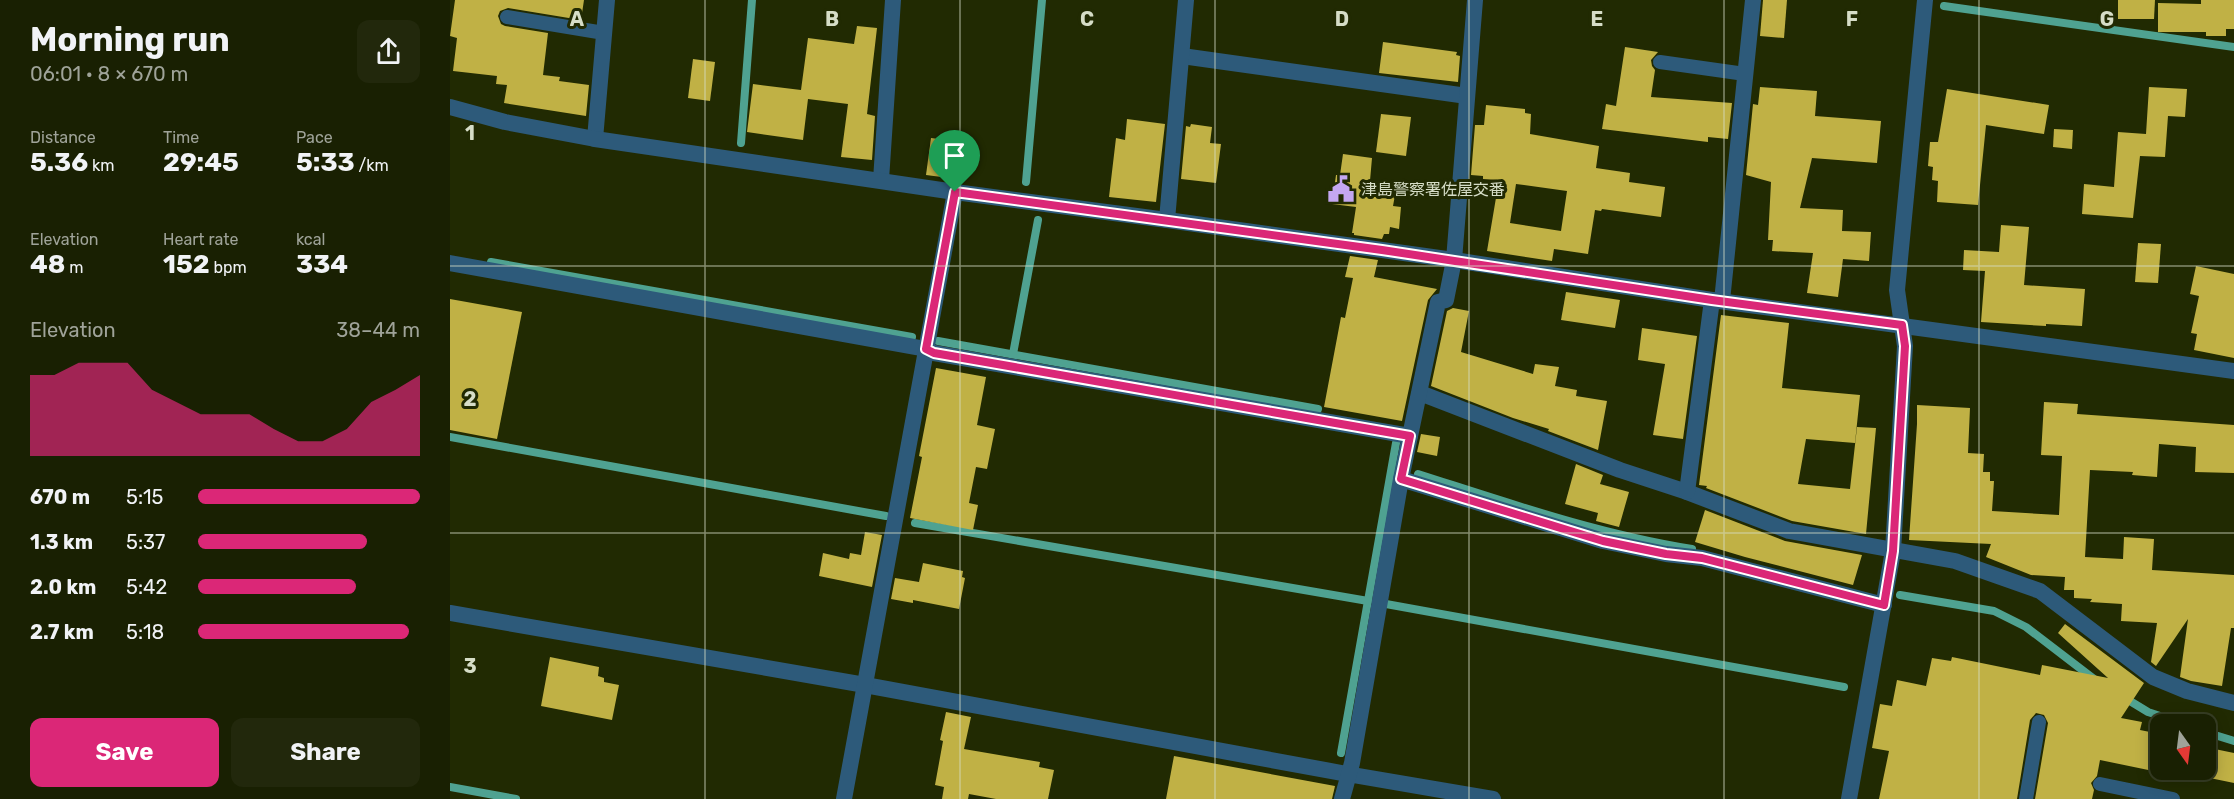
<!DOCTYPE html>
<meta charset="utf-8">
<style>
:root{--surface:#192002;--page:#22280c;--text:#f1f3f6;--muted:#9fa399;--line:#373e24;--accent:#db2777}
body{margin:0;font-family:Rubik,"Noto Sans JP",sans-serif;background:var(--page);color:var(--text);height:100vh;display:flex;flex-direction:column;font-size:22px;white-space:nowrap}
*{box-sizing:border-box;margin:0}
p{font-size:20px;color:var(--muted)}
.icon{flex:none;width:33px;height:33px;fill:none;stroke:currentColor;stroke-width:2;stroke-linecap:round;stroke-linejoin:round}
.map{position:relative;flex:1;overflow:hidden}
.panel{display:flex;flex-direction:column;background:var(--surface);width:450px}
.panel>*{flex:none}
.needle{width:39px;rotate:166deg}
.tools{position:absolute;left:1700px;top:714px;display:grid;gap:12px}
.tools a{display:grid;place-items:center;width:66px;height:66px;border-radius:12px;background:var(--surface);box-shadow:0 3px 15px #0003,0 0 0 2px var(--line);font-size:30px}
.pin{position:absolute;display:grid;place-items:center;width:51px;height:51px;color:#fff;margin:-62px -26px;border-radius:50% 50% 50% 0;rotate:-45deg;box-shadow:0 0 6px #0007}
.pin .icon{rotate:45deg}
.round{display:grid;place-items:center;flex:none;width:63px;height:63px;border-radius:12px;background:var(--page)}
.headline{display:flex;align-items:center;justify-content:space-between;height:102px;padding:0 30px}
h1{font-size:33px;font-weight:700;line-height:45px}
.metrics{display:grid;grid-template-columns:repeat(3,1fr);gap:9px;height:102px;padding:6px 30px}
.metrics div{display:grid;align-content:center}
.metrics b{font-size:26px;font-weight:700}
.metrics small{font-size:16px;font-weight:400}
.metrics p{font-size:16px}
.chart{height:168px;padding:12px 30px}
.chart p{display:flex;justify-content:space-between}
.chart svg{width:100%;height:108px;margin-top:6px;fill:var(--accent);opacity:.7}
.primary-button{display:flex;gap:12px;margin-top:auto;padding:12px 30px}
.primary-button a{flex:1;height:69px;border-radius:12px;background:var(--accent);color:#fff;font-size:24px;font-weight:700;line-height:69px;text-align:center}
.primary-button a+a{background:var(--page);color:var(--text)}
ul{padding:0 30px;list-style:none;font-size:20px}
li{display:grid;grid-template-columns:96px 72px 1fr;align-items:center;height:45px}
li i{height:15px;border-radius:8px;background:var(--accent)}
main{display:flex;flex:1;min-height:0}
.map>svg:first-child{display:block}
.lines{fill:none;stroke-linecap:round;stroke-linejoin:round}
.stream{stroke:#4fa291;stroke-width:8}
.building{fill:#c0b145;fill-rule:evenodd}
.service{stroke:#2d5a7a;stroke-width:14}
.minor{stroke:#2d5a7a;stroke-width:16}
.tertiary{stroke:#2d5a7a;stroke-width:16}
.route-casing{stroke:#fff;stroke-width:12}
.route{stroke:#db2777;stroke-width:8}
.grid{fill:none;stroke:#d6ddc7;stroke-width:1.5;stroke-opacity:0.55}
.labels{text-anchor:middle;stroke-width:6;stroke-linejoin:round;paint-order:stroke}
.poi-label{font-size:16px;fill:#d6ddc7;stroke:#212a02;text-anchor:start}
.grid-label{font-size:20px;text-anchor:middle;font-weight:bold;fill:#d6ddc7;stroke:#212a02;stroke-width:6;stroke-linejoin:round;paint-order:stroke}
</style>
<main>
<section class="panel">
<div class="headline"><div><h1>Morning run</h1><p>06:01 · 8 × 670 m</p></div><a class="round"><svg class="icon" aria-label="share" viewBox="0 0 24 24"><path d="M12 15V3M7 8l5-5 5 5M5 13v7h14v-7"/></svg></a></div>
<div class="metrics">
<div><p>Distance</p><b>5.36<small> km</small></b></div>
<div><p>Time</p><b>29:45</b></div>
<div><p>Pace</p><b>5:33<small> /km</small></b></div>
</div>
<div class="metrics">
<div><p>Elevation</p><b>48<small> m</small></b></div>
<div><p>Heart rate</p><b>152<small> bpm</small></b></div>
<div><p>kcal</p><b>334</b></div>
</div>
<div class="chart"><p><span>Elevation</span>38–44 m</p>
<svg viewBox="0 0 160 44" preserveAspectRatio="none"><path d="M0 44V11L10 11L20 6L30 6L40 6L50 17L60 22L70 27L80 27L90 27L100 33L110 38L120 38L130 33L140 22L150 17L160 11V44z"/></svg>
</div>
<ul>
<li><b>670 m</b>5:15<i style="width:100%"></i></li>
<li><b>1.3 km</b>5:37<i style="width:76%"></i></li>
<li><b>2.0 km</b>5:42<i style="width:71%"></i></li>
<li><b>2.7 km</b>5:18<i style="width:95%"></i></li>
</ul>
<div class="primary-button"><a>Save</a><a>Share</a></div>
</section>
<div class="map">
<svg width="1784" height="799" viewBox="0 0 1784 799">
<rect width="100%" height="100%" fill="#212a02"/>
<g class="lines">
<!-- stream -->
<g class="stream">
<path d="M 1494,6 L 1784,47"/>
<path d="M 291,143 L 302,0"/>
<path d="M 576,182 L 592,0"/>
<path d="M 41,262 L 462,337"/>
<path d="M 488,341 L 868,409"/>
<path d="M 563,354 L 588,220"/>
<path d="M 0,437 L 436,516"/>
<path d="M 968,474 C 1059,503 1148,534 1242,549"/>
<path d="M 465,523 L 918,601"/>
<path d="M 1450,595 L 1544,611 L 1576,627 L 1644,679"/>
<path d="M 936,604 L 1394,687"/>
<path d="M 1675,698 L 1698,712 L 1734,724"/>
<path d="M 1755,732 L 1784,741"/>
<path d="M 891,753 L 946,443"/>
<path d="M 0,787 L 66,799"/>
</g>
</g>
<!-- building -->
<g class="building">
<path d="M 5,0 L 134,0 L 131,20 L 58,8 L 50,11 L 48,16 L 51,24 L 55,26 L 98,33 L 93,75 L 110,77 L 109,81 L 139,85 L 136,116 L 54,103 L 57,85 L 46,84 L 47,76 L 3,71 L 7,38 L 0,36 Z"/>
<path d="M 1313,0 L 1337,0 L 1334,38 L 1310,36 Z"/>
<path d="M 1668,0 L 1705,0 L 1704,19 L 1668,19 Z"/>
<path d="M 1751,0 L 1784,0 L 1784,29 L 1776,29 L 1776,36 L 1756,36 L 1756,32 L 1708,32 L 1708,3 L 1751,4 Z"/>
<path d="M 407,26 L 427,28 L 417,114 L 425,116 L 422,160 L 391,157 L 398,104 L 358,99 L 353,140 L 297,132 L 303,84 L 351,90 L 358,38 L 404,44 Z"/>
<path d="M 933,42 L 1007,52 L 1006,55 L 1010,56 L 1008,82 L 929,73 Z"/>
<path d="M 1175,47 L 1208,52 L 1201,60 L 1202,66 L 1205,70 L 1201,97 L 1282,103 L 1278,139 L 1258,137 L 1258,142 L 1152,129 L 1156,104 L 1166,106 Z"/>
<path d="M 243,59 L 265,62 L 260,101 L 238,98 Z"/>
<path d="M 1310,87 L 1367,91 L 1365,116 L 1431,121 L 1427,163 L 1362,158 L 1350,208 L 1393,210 L 1392,231 L 1421,232 L 1419,261 L 1393,259 L 1388,297 L 1357,293 L 1363,253 L 1322,251 L 1323,240 L 1318,240 L 1321,182 L 1296,175 L 1303,104 L 1308,105 Z"/>
<path d="M 1699,87 L 1737,89 L 1735,117 L 1718,116 L 1715,157 L 1690,156 L 1683,218 L 1632,214 L 1634,184 L 1664,187 L 1668,132 L 1696,134 Z"/>
<path d="M 1497,89 L 1599,105 L 1594,134 L 1536,125 L 1528,205 L 1487,202 L 1488,181 L 1482,180 L 1483,167 L 1478,166 L 1480,142 L 1488,142 Z"/>
<path d="M 1036,105 L 1075,109 L 1075,113 L 1081,114 L 1080,134 L 1149,146 L 1146,168 L 1180,173 L 1179,182 L 1215,187 L 1211,217 L 1152,209 L 1151,211 L 1145,210 L 1138,254 L 1104,249 L 1102,261 L 1037,251 L 1049,180 L 1033,179 L 1033,176 L 1021,175 L 1025,125 L 1034,125 ZM 1066,184 L 1117,191 L 1111,231 L 1060,223 Z"/>
<path d="M 931,114 L 961,117 L 956,156 L 926,152 Z"/>
<path d="M 677,119 L 715,124 L 706,202 L 659,197 L 666,138 L 675,140 Z"/>
<path d="M 741,124 L 762,127 L 760,143 L 771,144 L 766,183 L 731,179 L 736,126 L 740,127 Z"/>
<path d="M 1604,129 L 1623,130 L 1622,149 L 1603,147 Z"/>
<path d="M 481,138 L 520,143 L 515,180 L 476,175 Z"/>
<path d="M 893,154 L 922,158 L 919,192 L 945,195 L 943,206 L 951,207 L 949,229 L 940,227 L 939,234 L 934,234 L 932,239 L 904,235 L 904,233 L 902,233 L 906,207 L 882,204 L 886,175 L 890,175 Z"/>
<path d="M 1551,225 L 1579,227 L 1574,285 L 1635,289 L 1632,326 L 1596,324 L 1596,326 L 1531,322 L 1535,271 L 1513,270 L 1514,250 L 1549,252 Z"/>
<path d="M 1688,243 L 1711,244 L 1708,283 L 1685,282 Z"/>
<path d="M 900,256 L 928,260 L 924,277 L 987,289 L 978,300 L 952,421 L 874,407 L 891,317 L 895,318 L 903,278 L 895,277 Z"/>
<path d="M 1746,266 L 1784,274 L 1784,358 L 1744,350 L 1747,334 L 1741,333 L 1749,296 L 1740,294 Z"/>
<path d="M 1116,292 L 1170,300 L 1165,328 L 1111,320 Z"/>
<path d="M 0,299 L 72,312 L 47,439 L 0,430 Z"/>
<path d="M 1003,308 L 1019,311 L 1011,352 L 1083,374 L 1085,364 L 1109,367 L 1105,386 L 1127,390 L 1126,396 L 1157,401 L 1148,450 L 1098,431 L 1099,429 L 1063,418 L 981,386 L 997,311 Z"/>
<path d="M 1271,315 L 1339,323 L 1332,388 L 1410,395 L 1405,443 L 1356,439 L 1348,484 L 1400,489 L 1407,427 L 1426,428 L 1416,534 L 1342,521 L 1256,488 L 1257,486 L 1249,485 Z"/>
<path d="M 1192,328 L 1247,336 L 1233,439 L 1203,435 L 1215,364 L 1188,360 Z"/>
<path d="M 486,368 L 536,377 L 527,425 L 545,429 L 537,469 L 526,467 L 519,503 L 528,505 L 523,530 L 460,518 L 472,457 L 469,456 Z"/>
<path d="M 1594,402 L 1628,404 L 1627,414 L 1784,425 L 1784,473 L 1745,472 L 1746,447 L 1709,444 L 1707,477 L 1682,475 L 1683,472 L 1640,470 L 1635,557 L 1673,559 L 1674,537 L 1704,539 L 1702,570 L 1784,575 L 1784,628 L 1781,628 L 1772,686 L 1741,681 L 1730,677 L 1738,619 L 1706,666 L 1701,662 L 1707,623 L 1671,621 L 1672,604 L 1640,602 L 1642,599 L 1624,598 L 1624,590 L 1614,590 L 1615,577 L 1581,575 L 1536,557 L 1541,544 L 1459,540 L 1467,424 L 1467,405 L 1520,408 L 1518,453 L 1534,454 L 1533,472 L 1540,472 L 1540,481 L 1544,481 L 1542,511 L 1609,515 L 1612,456 L 1591,455 Z"/>
<path d="M 971,434 L 990,437 L 987,456 L 967,452 Z"/>
<path d="M 1126,464 L 1153,475 L 1150,484 L 1179,492 L 1169,527 L 1146,521 L 1148,513 L 1115,504 Z"/>
<path d="M 1255,510 L 1335,541 L 1412,555 L 1403,585 L 1295,557 L 1245,542 Z"/>
<path d="M 415,532 L 432,535 L 422,587 L 369,576 L 373,553 L 399,559 L 400,553 L 411,555 Z"/>
<path d="M 473,563 L 513,571 L 512,577 L 515,578 L 509,609 L 463,600 L 463,603 L 441,599 L 445,578 L 469,582 Z"/>
<path d="M 1615,624 L 1694,683 L 1671,718 L 1692,722 L 1690,730 L 1710,734 L 1708,772 L 1650,760 L 1647,776 L 1641,783 L 1644,790 L 1642,799 L 1585,799 L 1598,723 L 1594,715 L 1586,713 L 1580,720 L 1567,799 L 1429,799 L 1439,751 L 1422,748 L 1430,704 L 1442,706 L 1447,680 L 1476,686 L 1482,658 L 1501,661 L 1502,657 L 1590,675 L 1592,665 L 1658,678 L 1608,633 Z"/>
<path d="M 100,657 L 149,667 L 148,676 L 154,678 L 154,682 L 169,685 L 162,720 L 91,706 Z"/>
<path d="M 496,712 L 521,717 L 514,749 L 590,762 L 589,767 L 604,770 L 598,799 L 546,799 L 519,794 L 518,799 L 492,799 L 494,787 L 485,785 L 493,741 L 490,740 Z"/>
<path d="M 1755,747 L 1784,753 L 1784,783 L 1755,777 Z"/>
<path d="M 724,756 L 885,786 L 882,799 L 716,799 Z"/>
</g>
<g class="lines">
<!-- service -->
<g class="service">
<path d="M 57,17 L 154,33"/>
<path d="M 1210,62 L 1295,74"/>
<path d="M 1650,784 L 1723,799"/>
<path d="M 1576,799 L 1589,722"/>
</g>
<!-- minor -->
<g class="minor">
<path d="M 732,56 L 1017,96"/>
<path d="M 145,139 L 157,0"/>
<path d="M 431,180 L 443,0"/>
<path d="M 717,220 L 736,0"/>
<path d="M 0,263 L 476,349 L 484,353 L 960,436"/>
<path d="M 1272,301 L 1303,0"/>
<path d="M 970,393 L 1170,470 L 1237,492 L 1339,531 L 1505,561 L 1590,591 L 1703,677 L 1737,691 L 1784,703"/>
<path d="M 951,479 L 1153,541 L 1216,554 L 1252,558 L 1434,605"/>
<path d="M 1237,492 L 1262,300"/>
<path d="M 0,613 L 415,685 L 897,774 L 1043,799"/>
<path d="M 394,799 L 505,192"/>
<path d="M 892,799 L 902,763 L 951,479 L 988,302 L 996,300 L 1004,260 L 1025,0"/>
<path d="M 1399,799 L 1443,551 L 1455,346 L 1447,290 L 1475,0"/>
</g>
<!-- tertiary -->
<path class="tertiary" d="M 0,107 L 55,122 L 145,139 L 505,192 L 717,220 L 1004,260 L 1262,300 L 1784,371"/>
</g>
<g class="lines">
<defs>
<path id="route" d="M 505,192 L 932,250 L 1262,300 L 1452,325 L 1455,346 L 1443,551 L 1434,605 L 1252,558 L 1216,554 L 1153,541 L 951,479 L 960,436 L 484,353 L 476,349 Z"/>
</defs>
<!-- route casing -->
<use href="#route" class="route-casing"/>
<!-- route -->
<use href="#route" class="route"/>
</g>
<!-- grid -->
<path class="grid" d="M 255,0 L 255,799M 510,0 L 510,799M 765,0 L 765,799M 1019,0 L 1019,799M 1274,0 L 1274,799M 1529,0 L 1529,799M 0,266 L 1784,266M 0,533 L 1784,533"/>
<!-- icons -->
<defs>
<symbol id="civic-bare" viewBox="-9 -9 18 18"><path d="M-.6-6.5H3V-4.5H.6V-3L4-1V1h2V6H-6V1h2V-1L-.6-3ZM-1.2 2.5V6h2.4V2.5Z" fill="#c4a7f1" stroke="#212a02" stroke-width="2.5" paint-order="stroke"/></symbol>
</defs>
<g fill-rule="evenodd">
<use href="#civic-bare" x="872" y="170" width="38" height="38"/>
</g>
<g class="labels">
<!-- poi labels -->
<g class="poi-label">
<text x="911" y="195">津島警察署佐屋交番</text>
</g>
</g>
<g class="grid-label">
<text x="127" y="26">A</text>
<text x="382" y="26">B</text>
<text x="637" y="26">C</text>
<text x="892" y="26">D</text>
<text x="1147" y="26">E</text>
<text x="1402" y="26">F</text>
<text x="1657" y="26">G</text>
<text x="20" y="140">1</text>
<text x="20" y="406">2</text>
<text x="20" y="673">3</text>
</g>
</svg>
<div class="tools">
<a><svg class="needle" viewBox="-14 -14 28 28"><path d="M0-13l5 13h-10z" fill="#e53935"/><path d="M0 13l5-13h-10z" fill="#9fa399"/></svg></a>
</div>
<div class="pin" style="left:505px;top:192px;background:#1e9e55"><svg class="icon" aria-label="arrive" viewBox="0 0 24 24"><path d="M6 21V4h12l-3 4 3 4H6"/></svg></div>
</div>
</main>
